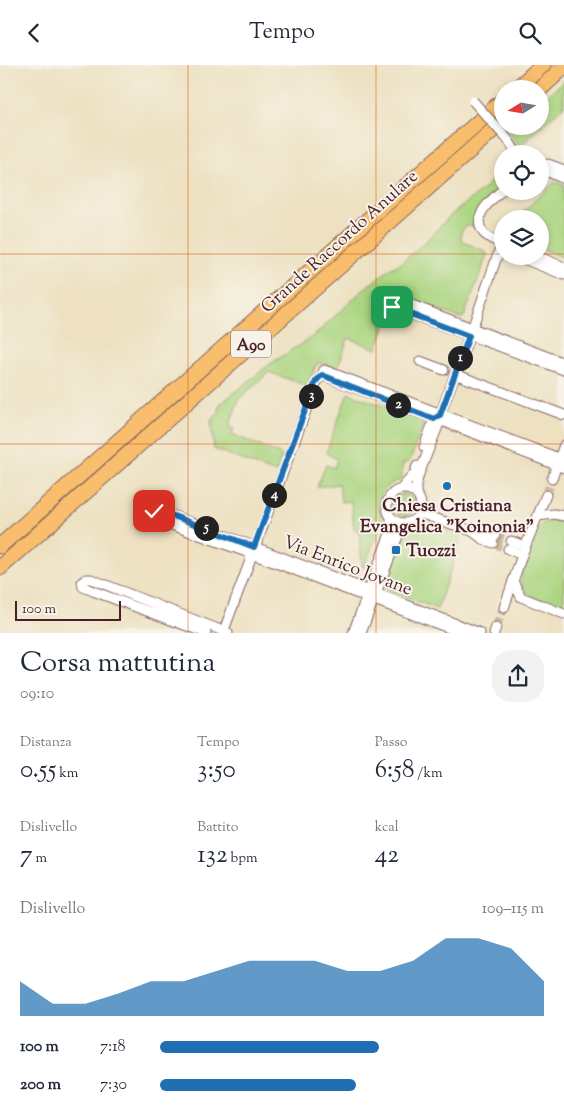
<!DOCTYPE html>
<html lang="it">
<meta charset="utf-8">
<style>
:root{--surface:#fff;--page:#f2f2f3;--text:#1f2937;--muted:#747a83;--accent:#1f6fb2}
body{margin:0;font-family:"Sorts Mill Goudy",serif;background:var(--page);color:var(--text);height:100vh;display:flex;flex-direction:column;font-size:19px;white-space:nowrap}
*{box-sizing:border-box;margin:0}
p{font-size:16px;color:var(--muted)}
.icon{flex:none;width:28px;height:28px;fill:none;stroke:currentColor;stroke-width:2;stroke-linecap:round;stroke-linejoin:round}
.map{position:relative;height:568px;overflow:hidden}
.sheet{display:flex;flex-direction:column;background:var(--surface);flex:1}
.sheet>*{flex:none}
.needle{width:32px;rotate:259deg}
.controls{position:absolute;left:494px;top:15px;display:grid;gap:10px}
.controls a{display:grid;place-items:center;width:55px;height:55px;border-radius:50%;background:var(--surface);box-shadow:0 2px 8px #0003;font-size:25px}
.scale{position:absolute;left:15px;bottom:12px;width:106px;box-sizing:border-box;padding-left:5px;border:2px solid #4a1f2b;border-top:0;font-size:14px;line-height:18px;white-space:nowrap;color:#4a1f2b;-webkit-text-stroke:4px #f7f3e8;paint-order:stroke}
.pin{position:absolute;display:grid;place-items:center;width:42px;height:42px;color:#fff;margin:-21px;border-radius:10px;box-shadow:0 2px 8px #0006}
.km{position:absolute;width:25px;height:25px;margin:-12px;border-radius:50%;background:#222;color:#fff;font-size:14px;line-height:25px;text-align:center}
.round{display:grid;place-items:center;flex:none;width:52px;height:52px;border-radius:20px;background:var(--page)}
.summary{display:flex;align-items:center;justify-content:space-between;height:85px;padding:0 20px}
h1{font-size:28px;font-weight:600;line-height:38px}
.figures{display:grid;grid-template-columns:repeat(3,1fr);gap:8px;height:85px;padding:5px 20px}
.figures div{display:grid;align-content:center}
.figures b{font-size:25px;font-weight:600}
.figures small{font-size:14px;font-weight:400}
.figures p{font-size:14px}
.chart{height:140px;padding:10px 20px}
.chart p{display:flex;justify-content:space-between}
.chart svg{width:100%;height:90px;margin-top:5px;fill:var(--accent);opacity:.7}
ul{padding:0 20px;list-style:none;font-size:16px}
li{display:grid;grid-template-columns:80px 60px 1fr;align-items:center;height:38px}
li i{height:12px;border-radius:6px;background:var(--accent)}
header{display:flex;justify-content:space-between;align-items:center;height:65px;padding:0 20px;background:var(--surface);font-size:22px;font-weight:600}
.map>svg:first-child{display:block}
.green{fill:#acd581;stroke:#7b7a56}
.lines{fill:none;stroke-linecap:round;stroke-linejoin:round}
.street-tunnel{stroke:#ccbaa3;stroke-width:9;stroke-dasharray:9 4.5;stroke-linecap:butt}
.street-casing{stroke:#836360;stroke-width:11}
.highway-casing{stroke:#836360;stroke-width:17}
.street{stroke:#fff;stroke-width:9}
.highway{stroke:#f9be6d;stroke-width:15}
.street-bridge-casing{stroke:#836360;stroke-width:11;stroke-linecap:butt}
.street-bridge{stroke:#fff;stroke-width:9}
.route-casing{stroke:#fff;stroke-width:10}
.route{stroke:#1f6fb2;stroke-width:6}
.grid{fill:none;stroke:#d8530f;stroke-width:1;stroke-opacity:0.55}
.poi-dot{fill:#1f6fb2;stroke:#f7f3e8;stroke-width:2}
.labels{text-anchor:middle;stroke-width:4;stroke-linejoin:round;paint-order:stroke}
.shield{fill:#f7f3e8;stroke:#7e5f64;stroke-width:1}
.shield-label{font-size:16px;font-weight:bold;fill:#4a1f2b}
.street-label{font-size:18px;fill:#4a1f2b;stroke:#f7f3e8}
.poi-label{font-size:18px;font-weight:bold;fill:#4a1f2b;stroke:#f7f3e8}
</style>
<header><svg class="icon" aria-label="back" viewBox="0 0 24 24"><path d="M15 5l-7 7 7 7"/></svg>Tempo<svg class="icon" aria-label="search" viewBox="0 0 24 24"><circle cx="10" cy="10" r="6"/><path d="M15 15l6 6"/></svg></header>
<div class="map">
<svg width="564" height="568" viewBox="0 0 564 568">
<rect width="100%" height="100%" fill="#f7f3e8"/>
<filter id="ink" filterUnits="userSpaceOnUse"><feTurbulence type="fractalNoise" baseFrequency=".02" numOctaves="2"/><feDisplacementMap in="SourceGraphic" scale="10" xChannelSelector="R" yChannelSelector="G"/><feConvolveMatrix kernelMatrix="1 2 1 2 8 2 1 2 1" color-interpolation-filters="sRGB"/></filter>
<filter id="wash" filterUnits="userSpaceOnUse"><feTurbulence type="fractalNoise" baseFrequency=".0096" numOctaves="4" result="noise"/><feDisplacementMap in="SourceGraphic" scale="20" xChannelSelector="R" yChannelSelector="G"/><feGaussianBlur stdDeviation="1.12" result="paint"/><feColorMatrix in="noise" values="0 0 0 0 0 0 0 0 0 0 0 0 0 0 0 0 0 1.4 0 .05"/><feComposite in="paint" operator="in"/></filter>
<g filter="url(#wash)">
<rect width="100%" height="100%" fill="#ede1c1"/>
<!-- green -->
<g class="green">
<path d="M 564,16 L 564,41 L 519,82 L 508,65 L 513,61 L 540,61 L 540,38 Z"/>
<path d="M 502,105 L 502,120 L 483,139 L 477,161 L 467,161 C 461,165 459,170 463,177 L 485,186 L 487,190 L 464,252 L 460,253 L 389,226 L 383,226 L 378,232 L 379,242 L 390,248 L 377,284 L 348,273 L 338,302 L 319,298 L 316,300 L 307,321 L 269,307 L 239,334 L 229,362 L 234,364 L 232,369 L 282,390 L 276,408 L 214,384 L 211,355 L 219,348 L 219,340 L 270,299 L 315,270 L 365,223 L 390,204 L 401,198 L 426,176 L 450,151 L 485,123 Z"/>
<path d="M 555,117 L 564,120 L 564,193 L 540,183 L 540,154 L 515,154 Z"/>
<path d="M 348,328 L 424,356 L 410,396 L 403,399 C 400,406 404,410 401,415 C 388,418 378,428 379,443 C 380,446 382,451 382,454 C 382,460 367,493 364,502 L 362,502 L 359,465 L 354,465 L 351,436 L 341,437 L 339,419 L 317,422 L 326,400 L 334,403 L 337,394 L 326,388 Z"/>
<circle cx="404" cy="440" r="11"/>
<path d="M 551,455 L 564,458 L 564,544 C 552,539 530,534 523,522 C 517,511 531,473 538,463 C 542,459 546,456 551,455 Z"/>
<path d="M 422,458 L 427,458 L 462,472 L 437,544 L 384,523 L 404,466 Z"/>
</g>
</g>
<g filter="url(#ink)">
<g class="lines">
<!-- street-tunnel -->
<g class="street-tunnel">
<path d="M 546,430 L 552,414"/>
<path d="M 495,471 L 511,476"/>
<path d="M 493,478 L 508,484"/>
<path d="M 496,562 L 504,543"/>
</g>
<defs>
<g id="street">
<path d="M 509,76 L 517,89"/>
<path d="M 564,105 L 548,99 L 545,102 L 546,106 L 564,114"/>
<path d="M 502,125 C 492,135 472,149 482,166 C 485,172 496,176 502,179"/>
<path d="M 516,191 L 564,210"/>
<path d="M 537,191 L 564,202"/>
<path d="M 420,296 L 444,305"/>
<path d="M 564,298 L 396,234 L 388,233 L 386,238 L 391,242 L 564,305"/>
<path d="M 460,311 L 564,350"/>
<path d="M 424,382 L 434,354 L 438,351"/>
<path d="M 564,395 L 324,305 L 322,310 L 564,403"/>
<path d="M 552,414 L 564,380"/>
<path d="M 401,424 L 414,409 L 417,401"/>
<circle cx="404" cy="441" r="17"/>
<path d="M 416,429 L 416,421 L 419,409 L 440,356 L 440,350 L 472,264 L 499,186"/>
<path d="M 419,448 L 472,466 L 483,474 L 493,478"/>
<path d="M 538,451 L 554,449 L 564,451"/>
<path d="M 472,466 L 485,467 L 495,471"/>
<path d="M 511,476 L 525,481"/>
<path d="M 508,484 L 522,490"/>
<path d="M 513,516 L 521,532 L 564,549"/>
<path d="M 504,543 L 522,490 L 546,430"/>
<path d="M 206,568 L 93,526 L 83,522 L 82,517 L 86,514 L 91,514 L 228,568"/>
<path d="M 223,568 L 317,316 L 322,310"/>
<path d="M 353,568 L 392,463 L 391,453"/>
<path d="M 361,568 L 403,458"/>
<path d="M 462,568 L 252,489 L 158,455 L 152,452 L 152,449 L 154,446 L 158,445 L 480,568"/>
<path d="M 494,568 L 496,562"/>
</g>
<g id="highway">
<path d="M 516,24 L 543,0"/>
<path d="M 540,24 L 564,2"/>
<path d="M 0,481 L 502,36"/>
<path d="M 0,503 L 502,57"/>
</g>
</defs>
<!-- street casing -->
<use href="#street" class="street-casing"/>
<!-- highway casing -->
<use href="#highway" class="highway-casing"/>
<!-- street -->
<use href="#street" class="street"/>
<!-- highway -->
<use href="#highway" class="highway"/>
<defs>
<path id="street-bridge" d="M 473,36 L 509,76"/>
</defs>
<!-- street-bridge casing -->
<use href="#street-bridge" class="street-bridge-casing"/>
<!-- street-bridge -->
<use href="#street-bridge" class="street-bridge"/>
</g>
</g>
<g class="lines" filter="url(#ink)">
<defs>
<path id="route" d="M 154,446 L 158,445 L 254,482 L 316,316 L 322,310 L 434,354 L 440,350 L 469,271 L 392,242"/>
</defs>
<!-- route casing -->
<use href="#route" class="route-casing"/>
<!-- route -->
<use href="#route" class="route"/>
</g>
<!-- grid -->
<path class="grid" d="M 188,0 L 188,568M 376,0 L 376,568M 0,189 L 502,189M 540,189 L 564,189M 0,379 L 564,379"/>
<!-- markers -->
<g class="poi-dot">
<circle cx="447" cy="421" r="5"/>
<rect x="391" y="480" width="10" height="10" rx="2.5"/>
</g>
<g class="labels">
<!-- shield labels -->
<rect class="shield" x="231" y="265.5" width="40" height="27" rx="4"/>
<g class="shield-label">
<text x="251" y="285">A90</text>
</g>
<!-- street labels -->
<g class="street-label">
<text transform="translate(339 176) rotate(-42)" y="6">Grande Raccordo Anulare</text>
<text transform="translate(348 500) rotate(21)" y="6">Via Enrico Jovane</text>
</g>
<!-- poi labels -->
<g class="poi-label">
<text x="447" y="446">Chiesa Cristiana<tspan x="447" dy="21">Evangelica "Koinonia"</tspan></text>
<text x="406" y="491" text-anchor="start">Tuozzi</text>
</g>
</g>
</svg>
<div class="controls">
<a><svg class="needle" viewBox="-14 -14 28 28"><path d="M0-13l5 13h-10z" fill="#e53935"/><path d="M0 13l5-13h-10z" fill="#747a83"/></svg></a>
<a><svg class="icon" aria-label="locate" viewBox="0 0 24 24"><circle cx="12" cy="12" r="6"/><path d="M12 2v4M12 18v4M2 12h4M18 12h4"/></svg></a>
<a><svg class="icon" aria-label="layers" viewBox="0 0 24 24"><path d="M12 4l9 5-9 5-9-5zM3 14l9 5 9-5"/></svg></a>
</div>
<div class="scale">100 m</div>
<div class="pin" style="left:392px;top:242px;background:#1e9e55"><svg class="icon" aria-label="arrive" viewBox="0 0 24 24"><path d="M6 21V4h12l-3 4 3 4H6"/></svg></div>
<div class="pin" style="left:154px;top:446px;background:#d93025"><svg class="icon" aria-label="check" viewBox="0 0 24 24"><path d="M5 12l5 5 9-10"/></svg></div>
<b class="km" style="left:460px;top:293px">1</b>
<b class="km" style="left:398px;top:340px">2</b>
<b class="km" style="left:311px;top:331px">3</b>
<b class="km" style="left:274px;top:430px">4</b>
<b class="km" style="left:206px;top:463px">5</b>
</div>
<section class="sheet">
<div class="summary"><div><h1>Corsa mattutina</h1><p>09:10</p></div><a class="round"><svg class="icon" aria-label="share" viewBox="0 0 24 24"><path d="M12 15V3M7 8l5-5 5 5M5 13v7h14v-7"/></svg></a></div>
<div class="figures">
<div><p>Distanza</p><b>0.55<small> km</small></b></div>
<div><p>Tempo</p><b>3:50</b></div>
<div><p>Passo</p><b>6:58<small> /km</small></b></div>
</div>
<div class="figures">
<div><p>Dislivello</p><b>7<small> m</small></b></div>
<div><p>Battito</p><b>132<small> bpm</small></b></div>
<div><p>kcal</p><b>42</b></div>
</div>
<div class="chart"><p><span>Dislivello</span>109–115 m</p>
<svg viewBox="0 0 160 44" preserveAspectRatio="none"><path d="M0 44V27L10 38L20 38L30 33L40 27L50 27L60 22L70 17L80 17L90 17L100 22L110 22L120 17L130 6L140 6L150 11L160 27V44z"/></svg>
</div>
<ul>
<li><b>100 m</b>7:18<i style="width:57%"></i></li>
<li><b>200 m</b>7:30<i style="width:51%"></i></li>
</ul>
</section>
